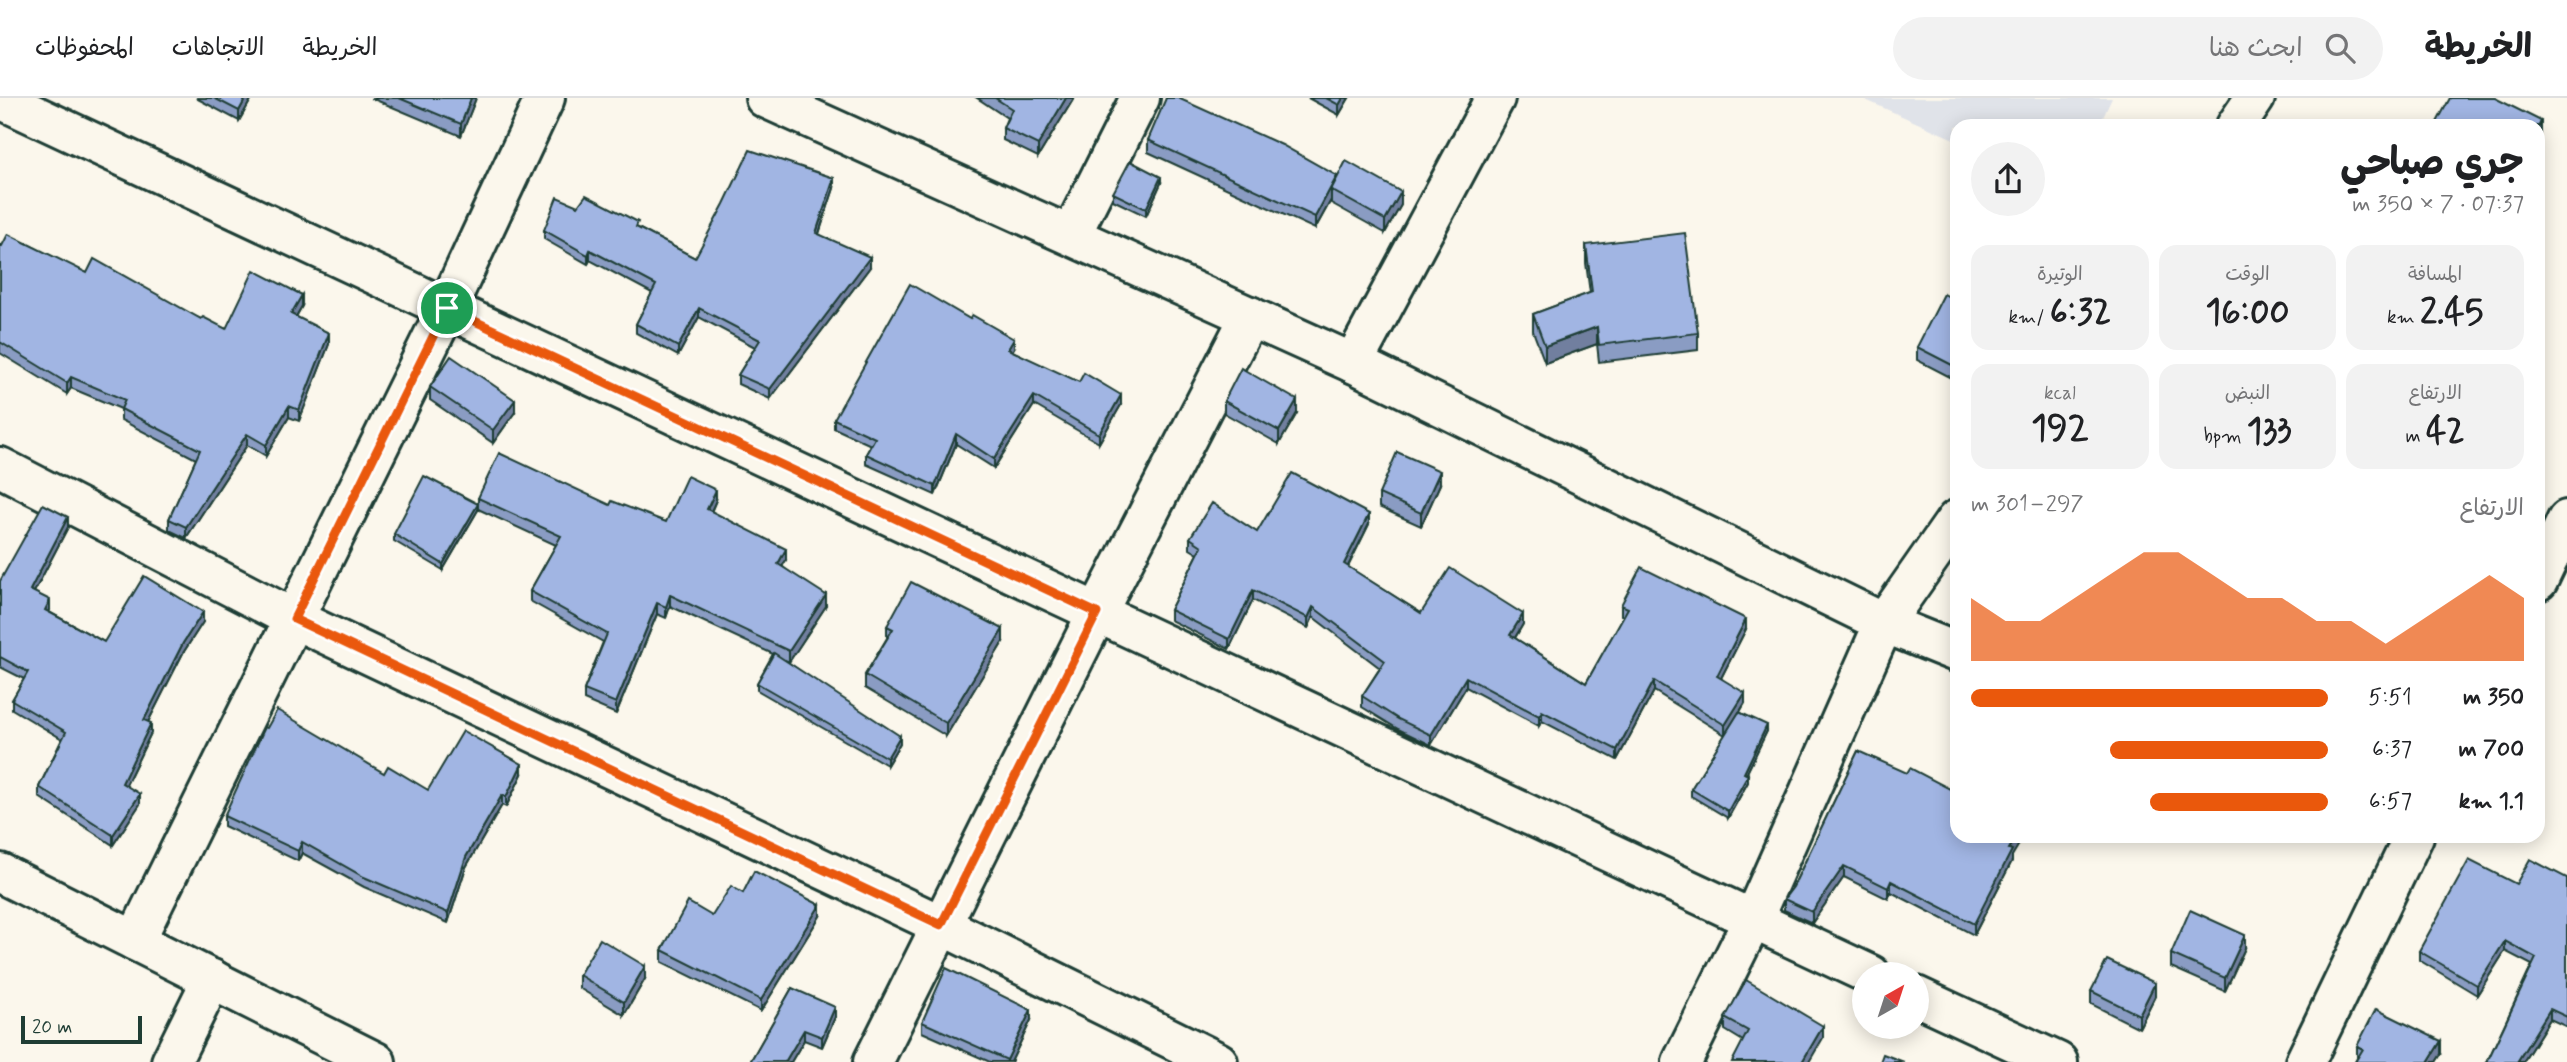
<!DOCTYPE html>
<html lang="ar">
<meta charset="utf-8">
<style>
:root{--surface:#fff;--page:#f2f2f2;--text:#202124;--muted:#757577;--line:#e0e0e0;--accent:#ea580c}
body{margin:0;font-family:Mynerve,"Playpen Sans Arabic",sans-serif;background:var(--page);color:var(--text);direction:rtl;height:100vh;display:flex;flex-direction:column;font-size:26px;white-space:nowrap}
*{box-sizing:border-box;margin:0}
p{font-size:23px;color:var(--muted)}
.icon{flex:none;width:38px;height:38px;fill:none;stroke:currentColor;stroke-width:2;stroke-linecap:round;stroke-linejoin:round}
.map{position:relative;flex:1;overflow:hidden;direction:ltr}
.drawer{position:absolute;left:1950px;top:21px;width:595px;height:724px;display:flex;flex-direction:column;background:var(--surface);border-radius:21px;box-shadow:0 4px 18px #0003;direction:rtl}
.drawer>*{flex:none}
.needle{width:46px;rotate:39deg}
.tools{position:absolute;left:1852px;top:864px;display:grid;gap:14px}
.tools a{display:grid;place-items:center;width:77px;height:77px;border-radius:50%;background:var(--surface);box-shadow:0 4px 18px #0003;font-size:35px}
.scale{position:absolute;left:21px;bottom:18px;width:121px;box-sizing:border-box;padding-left:7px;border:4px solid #1f3d34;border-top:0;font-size:19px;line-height:24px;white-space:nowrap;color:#1f3d34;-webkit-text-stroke:5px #fbf7ec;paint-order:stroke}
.pin{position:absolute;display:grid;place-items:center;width:60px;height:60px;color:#fff;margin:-30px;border:4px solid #fff;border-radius:50%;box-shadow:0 2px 7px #0007}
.round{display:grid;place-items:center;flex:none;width:74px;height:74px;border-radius:37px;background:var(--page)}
.summary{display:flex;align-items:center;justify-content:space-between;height:119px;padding:0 21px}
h1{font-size:38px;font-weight:700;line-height:52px}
.stats{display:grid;grid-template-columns:repeat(3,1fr);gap:10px;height:119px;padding:7px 21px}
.stats div{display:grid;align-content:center;border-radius:18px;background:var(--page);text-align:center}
.stats b{font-size:35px;font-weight:700}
.stats small{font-size:19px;font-weight:400}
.stats p{font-size:19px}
.chart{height:196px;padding:14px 21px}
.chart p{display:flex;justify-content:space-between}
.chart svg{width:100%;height:126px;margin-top:7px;fill:var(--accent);opacity:.7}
ul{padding:0 21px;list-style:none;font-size:23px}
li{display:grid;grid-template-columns:112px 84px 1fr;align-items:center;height:52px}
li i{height:18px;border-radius:9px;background:var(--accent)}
header{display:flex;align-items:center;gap:42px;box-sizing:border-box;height:98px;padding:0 35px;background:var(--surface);border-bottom:2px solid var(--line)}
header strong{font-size:33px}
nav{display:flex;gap:38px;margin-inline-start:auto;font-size:24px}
.search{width:490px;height:63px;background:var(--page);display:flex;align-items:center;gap:18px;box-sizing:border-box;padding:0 24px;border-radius:38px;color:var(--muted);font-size:26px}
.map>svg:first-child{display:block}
.built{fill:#e0e3e9}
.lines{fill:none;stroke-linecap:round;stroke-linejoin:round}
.street-casing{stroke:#1f3d34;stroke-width:44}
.street{stroke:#fbf7ec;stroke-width:38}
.wall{fill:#8a9cc3;stroke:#1f3d34;stroke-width:2}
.shaded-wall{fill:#717f9f;stroke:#1f3d34;stroke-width:2}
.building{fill:#a1b5e3;stroke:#1f3d34;stroke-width:2}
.route-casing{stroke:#fff;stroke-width:14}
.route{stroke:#ea580c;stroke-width:9}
</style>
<header>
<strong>الخريطة</strong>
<div class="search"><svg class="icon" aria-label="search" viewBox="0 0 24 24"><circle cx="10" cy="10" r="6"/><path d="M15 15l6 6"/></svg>ابحث هنا</div>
<nav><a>الخريطة</a><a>الاتجاهات</a><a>المحفوظات</a></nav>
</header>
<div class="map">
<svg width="2567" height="964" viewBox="0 0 2567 964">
<rect width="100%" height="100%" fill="#fbf7ec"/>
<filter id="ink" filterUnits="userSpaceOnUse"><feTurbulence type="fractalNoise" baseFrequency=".0143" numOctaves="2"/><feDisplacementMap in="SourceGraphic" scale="14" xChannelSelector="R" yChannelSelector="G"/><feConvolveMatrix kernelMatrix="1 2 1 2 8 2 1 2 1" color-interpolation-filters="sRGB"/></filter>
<g filter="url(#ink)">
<!-- built -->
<path class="built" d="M 1861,0 L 2112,0 L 2099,28 L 1956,28 L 1956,42 Z"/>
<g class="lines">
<defs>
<g id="street">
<path d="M 765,0 L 1353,265 L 1884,525 L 1956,554"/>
<path d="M 0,1 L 1871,877"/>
<path d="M 2236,28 L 2255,0"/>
<path d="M 1071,137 L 1140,0"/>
<path d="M 1353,265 L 1495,0"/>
<path d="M 0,369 L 294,521 L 941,827 L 1218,964"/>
<path d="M 2538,483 L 2567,422"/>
<path d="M 0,775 L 376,964"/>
<path d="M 135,843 L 447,210 L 545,0"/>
<path d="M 1916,898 L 2058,964"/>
<path d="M 171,964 L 212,881"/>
<path d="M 873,964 L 1097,515 L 1250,218"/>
<path d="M 1682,964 L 1753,821 L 1884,525 L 1956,422"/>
<path d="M 2305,964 L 2414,738"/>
</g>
</defs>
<!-- street casing -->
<use href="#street" class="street-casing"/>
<!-- street -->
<use href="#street" class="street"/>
</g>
<!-- wall -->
<g class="wall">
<path d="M 196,0 L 252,0 L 239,23 Z"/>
<path d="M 371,0 L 476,0 L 461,38 Z"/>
<path d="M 977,0 L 1074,0 L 1038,59 L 1003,42 L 1003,30 L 1007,20 Z"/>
<path d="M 1308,0 L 1349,0 L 1339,17 Z"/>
<path d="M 1148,42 L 1337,81 L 1401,107 L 1385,135 L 1331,105 L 1331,102 L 1315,131 L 1148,54 Z"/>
<path d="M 1161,85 L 1146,118 L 1113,102 L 1113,95 Z"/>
<path d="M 834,90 L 819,136 L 870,169 L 770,301 L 738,286 L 738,277 L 755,249 L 699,219 L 678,258 L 636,235 L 636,226 L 652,195 L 590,162 L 588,166 L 544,141 L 544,132 L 578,108 L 638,130 L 695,160 Z"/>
<path d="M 0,147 L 87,175 L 226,231 L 302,208 L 296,219 L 329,246 L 299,323 L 289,319 L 266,358 L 247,347 L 186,440 L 169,432 L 169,421 L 196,361 L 121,322 L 121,311 L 71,290 L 67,296 L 0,255 Z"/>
<path d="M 1586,147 L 1698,235 L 1698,252 L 1599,264 L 1597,246 L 1545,265 L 1533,233 L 1533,216 L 1590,195 L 1586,165 Z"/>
<path d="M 1956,203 L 1956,282 L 1917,262 L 1917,249 Z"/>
<path d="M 1014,250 L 1012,253 L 1121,307 L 1099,345 L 1034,307 L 994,370 L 956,346 L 935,397 L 866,366 L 866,356 L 871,347 L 834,330 L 834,321 Z"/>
<path d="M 430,289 L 515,314 L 493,345 L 430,302 Z"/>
<path d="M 1224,303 L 1297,315 L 1279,346 L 1224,315 Z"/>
<path d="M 1440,386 L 1421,428 L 1379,409 L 1379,396 Z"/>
<path d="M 478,400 L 610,407 L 666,424 L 716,402 L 711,414 L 786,462 L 782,468 L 826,508 L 789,564 L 785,562 L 900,645 L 887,667 L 757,592 L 757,585 L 773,556 L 670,508 L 666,520 L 657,516 L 616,616 L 584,602 L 584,592 L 603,544 L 530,503 L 530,493 L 556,447 L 478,411 Z"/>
<path d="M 478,412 L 443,472 L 394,443 L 394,436 Z"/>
<path d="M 1369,426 L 1348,469 L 1421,515 L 1523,526 L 1515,540 L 1586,585 L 1624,518 L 1621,517 L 1621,507 L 1746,531 L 1721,580 L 1745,605 L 1740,614 L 1767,633 L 1746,676 L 1748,684 L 1728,720 L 1691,698 L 1691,691 L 1725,637 L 1654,593 L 1617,662 L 1542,623 L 1539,628 L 1466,589 L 1431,647 L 1398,631 L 1362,609 L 1362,598 L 1380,570 L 1313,519 L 1308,530 L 1253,502 L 1229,551 L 1170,522 L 1170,512 L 1198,456 L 1190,451 L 1190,440 L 1257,434 Z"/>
<path d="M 68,429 L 34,494 L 50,512 L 49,514 L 104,544 L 203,524 L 183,555 L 148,624 L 151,635 L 126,687 L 140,706 L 113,747 L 39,699 L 39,689 L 62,641 L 12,611 L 12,602 L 24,581 L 0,569 L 0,483 Z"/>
<path d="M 887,528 L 1003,544 L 946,638 L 865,590 L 865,577 L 887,540 Z"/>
<path d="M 1858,653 L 2012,758 L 2012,763 L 1974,837 L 1891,794 L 1888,801 L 1844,779 L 1812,825 L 1784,812 L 1784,801 L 1793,789 Z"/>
<path d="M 384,675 L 428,692 L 522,676 L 506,709 L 502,707 L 466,769 L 448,825 L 364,789 L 302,755 L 298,763 L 224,728 L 224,718 Z"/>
<path d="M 2567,780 L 2567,929 L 2550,921 L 2523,964 L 2487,964 L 2532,867 L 2505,853 L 2477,897 L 2419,862 L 2419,853 L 2516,786 Z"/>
<path d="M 712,818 L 820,818 L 761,913 L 662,864 L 662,852 Z"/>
<path d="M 2245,850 L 2225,893 L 2171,869 L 2171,856 Z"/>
<path d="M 579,877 L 645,881 L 624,917 L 579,890 Z"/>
<path d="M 792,890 L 835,919 L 822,949 L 804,942 L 791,964 L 750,964 Z"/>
<path d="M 2091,893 L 2155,898 L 2139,930 L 2091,906 Z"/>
<path d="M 1725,920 L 1823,940 L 1743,943 L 1725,932 Z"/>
<path d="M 1031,922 L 1011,964 L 990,964 L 922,934 L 922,924 Z"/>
<path d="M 2357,948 L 2441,956 L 2436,964 L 2355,964 L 2357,960 Z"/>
</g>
<!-- shaded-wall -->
<g class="shaded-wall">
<path d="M 246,0 L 252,0 L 239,23 L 239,13 Z"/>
<path d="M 471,0 L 476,0 L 461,38 L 461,26 Z"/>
<path d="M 1066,0 L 1074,0 L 1038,59 L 1038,47 Z"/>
<path d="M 1343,0 L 1349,0 L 1339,17 L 1339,7 Z"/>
<path d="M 2541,23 L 2541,36 L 2538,43 L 2538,30 Z"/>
<path d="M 1337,78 L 1337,90 L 1331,92 L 1331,102 L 1315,131 L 1315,119 Z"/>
<path d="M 1161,79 L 1161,85 L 1146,118 L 1146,111 Z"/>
<path d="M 834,80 L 834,90 L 816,144 L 816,135 Z"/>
<path d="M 1401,94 L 1401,107 L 1385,135 L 1385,122 Z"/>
<path d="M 590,152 L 590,162 L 588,166 L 588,157 Z"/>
<path d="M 870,159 L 870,169 L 770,301 L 770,291 Z"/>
<path d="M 302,197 L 302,208 L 291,227 L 291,216 Z"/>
<path d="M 699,210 L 699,219 L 678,258 L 678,249 Z"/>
<path d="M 1597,229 L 1597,246 L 1545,265 L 1545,248 Z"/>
<path d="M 329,235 L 329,246 L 299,323 L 299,312 Z"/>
<path d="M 1014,241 L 1014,250 L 1008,260 L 1008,251 Z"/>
<path d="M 71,279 L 71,290 L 67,296 L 67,285 Z"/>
<path d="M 1121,297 L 1121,307 L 1099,345 L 1099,336 Z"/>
<path d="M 1034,298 L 1034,307 L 994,370 L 994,361 Z"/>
<path d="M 515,302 L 515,314 L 493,345 L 493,332 Z"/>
<path d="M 1297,302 L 1297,315 L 1279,346 L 1279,333 Z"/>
<path d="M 289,308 L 289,319 L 266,358 L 266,347 Z"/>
<path d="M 247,336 L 247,347 L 186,440 L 186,429 Z"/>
<path d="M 956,336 L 956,346 L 935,397 L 935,388 Z"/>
<path d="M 1440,373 L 1440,386 L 1421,428 L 1421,415 Z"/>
<path d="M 716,392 L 716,402 L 707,422 L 707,411 Z"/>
<path d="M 478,406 L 478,412 L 443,472 L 443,466 Z"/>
<path d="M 1369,416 L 1369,426 L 1344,476 L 1344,466 Z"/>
<path d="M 68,419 L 68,429 L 30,502 L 30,492 Z"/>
<path d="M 786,451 L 786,462 L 778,476 L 778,466 Z"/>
<path d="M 1253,492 L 1253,502 L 1229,551 L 1229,541 Z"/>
<path d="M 670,497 L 670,508 L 666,520 L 666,509 Z"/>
<path d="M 826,497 L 826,508 L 789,564 L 789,553 Z"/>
<path d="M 50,502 L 50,512 L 45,521 L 45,512 Z"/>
<path d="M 657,505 L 657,516 L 616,616 L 616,605 Z"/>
<path d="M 1313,509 L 1313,519 L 1308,530 L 1308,520 Z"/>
<path d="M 203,514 L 203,524 L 183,555 L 144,632 L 144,622 L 183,545 Z"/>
<path d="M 1523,516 L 1523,526 L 1510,548 L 1510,537 Z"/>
<path d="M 1746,521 L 1746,531 L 1717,588 L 1717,578 Z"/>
<path d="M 1003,531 L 1003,544 L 946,638 L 946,625 Z"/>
<path d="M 1466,579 L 1466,589 L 1431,647 L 1431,637 Z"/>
<path d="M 1654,583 L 1654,593 L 1617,662 L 1617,652 Z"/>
<path d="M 1745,595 L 1745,605 L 1725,637 L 1725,627 Z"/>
<path d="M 1542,613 L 1542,623 L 1539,628 L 1539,618 Z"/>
<path d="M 151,625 L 151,635 L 122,695 L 122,685 Z"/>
<path d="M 1767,627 L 1767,633 L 1744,681 L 1744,675 Z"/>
<path d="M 900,638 L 900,645 L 887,667 L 887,660 Z"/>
<path d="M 522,666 L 522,676 L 506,709 L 506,699 Z"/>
<path d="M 1748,677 L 1748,684 L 1728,720 L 1728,713 Z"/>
<path d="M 140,696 L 140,706 L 113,747 L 113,737 Z"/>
<path d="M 502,697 L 502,707 L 466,769 L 448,825 L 448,815 L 466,759 Z"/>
<path d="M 2017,738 L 2024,738 L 2012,758 L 2012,763 L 1974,837 L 1974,826 L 2009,751 Z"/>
<path d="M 302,744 L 302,755 L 298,763 L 298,753 Z"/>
<path d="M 1844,768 L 1844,779 L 1812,825 L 1812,814 Z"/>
<path d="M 1891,783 L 1891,794 L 1888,801 L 1888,790 Z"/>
<path d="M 820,807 L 820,818 L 761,913 L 761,902 Z"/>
<path d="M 2245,837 L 2245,850 L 2225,893 L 2225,880 Z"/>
<path d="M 2505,843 L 2505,853 L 2477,897 L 2477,887 Z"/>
<path d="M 645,868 L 645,881 L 624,917 L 624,904 Z"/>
<path d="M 2155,885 L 2155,898 L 2139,930 L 2139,917 Z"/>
<path d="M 835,909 L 835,919 L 822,949 L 822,939 Z"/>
<path d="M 2550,911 L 2550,921 L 2523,964 L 2517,964 Z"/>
<path d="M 1031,912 L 1031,922 L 1011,964 L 1007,964 L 1007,962 Z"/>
<path d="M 1823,928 L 1823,940 L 1809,964 L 1802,964 Z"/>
<path d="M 804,932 L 804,942 L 791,964 L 785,964 Z"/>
<path d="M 2441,943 L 2441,956 L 2436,964 L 2428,964 Z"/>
</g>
<!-- building -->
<g class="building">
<path d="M 214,0 L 246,0 L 239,13 Z"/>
<path d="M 399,0 L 471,0 L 461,26 Z"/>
<path d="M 995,0 L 1066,0 L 1038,47 L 1003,30 L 1012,11 Z"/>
<path d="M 1166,0 L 1178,0 L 1282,47 L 1337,78 L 1315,119 L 1148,42 Z"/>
<path d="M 1326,0 L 1343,0 L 1339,7 Z"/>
<path d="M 2450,0 L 2495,0 L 2541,23 L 2538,30 L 2538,28 L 2435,28 Z"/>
<path d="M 750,52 L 834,80 L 816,135 L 870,159 L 770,291 L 738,277 L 760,242 L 699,210 L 678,249 L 636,226 L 656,187 L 590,152 L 588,157 L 544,132 L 557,99 L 578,108 L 586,97 L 638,124 L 636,129 L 695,160 L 724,106 Z"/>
<path d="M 1130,63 L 1161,79 L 1146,111 L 1113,95 Z"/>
<path d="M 1346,63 L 1401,94 L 1385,122 L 1331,92 Z"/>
<path d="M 1685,135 L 1698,235 L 1599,247 L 1597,229 L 1545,248 L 1533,216 L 1592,194 L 1586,147 Z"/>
<path d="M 8,136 L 87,175 L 94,161 L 201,221 L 203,219 L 226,231 L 254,172 L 302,197 L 291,216 L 329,235 L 299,312 L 289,308 L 266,347 L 247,336 L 186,429 L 169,421 L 200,352 L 121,311 L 125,302 L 71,279 L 67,285 L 0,244 L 0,147 L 2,148 Z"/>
<path d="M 910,186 L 970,221 L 972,217 L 1014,241 L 1008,251 L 1079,284 L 1084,275 L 1121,297 L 1099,336 L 1034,298 L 994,361 L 956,336 L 935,388 L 866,356 L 875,340 L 834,321 Z"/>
<path d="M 1944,196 L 1956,203 L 1956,269 L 1917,249 Z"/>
<path d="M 451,258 L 515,302 L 493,332 L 430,289 Z"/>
<path d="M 1241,270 L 1297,302 L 1279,333 L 1224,303 Z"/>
<path d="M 1397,354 L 1440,373 L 1421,415 L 1379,396 Z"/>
<path d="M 499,355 L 610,407 L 612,403 L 666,424 L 687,378 L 716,392 L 707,411 L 786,451 L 778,466 L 826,497 L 789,553 L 670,497 L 666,509 L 657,505 L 616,605 L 584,592 L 607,536 L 530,493 L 561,438 L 478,400 Z"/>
<path d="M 1292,375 L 1369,416 L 1344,466 L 1421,515 L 1450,470 L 1523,516 L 1510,537 L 1586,585 L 1628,510 L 1621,507 L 1641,469 L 1746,521 L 1717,578 L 1745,595 L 1725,627 L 1654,583 L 1617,652 L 1542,613 L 1539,618 L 1466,579 L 1431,637 L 1398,621 L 1362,598 L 1385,563 L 1313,509 L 1308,520 L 1253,492 L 1229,541 L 1170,512 L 1202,448 L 1190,440 L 1212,405 L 1257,434 Z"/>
<path d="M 424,378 L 478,406 L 443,466 L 394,436 Z"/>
<path d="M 43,406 L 68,419 L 30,492 L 50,502 L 45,512 L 104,544 L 144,478 L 203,514 L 183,545 L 144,622 L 151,625 L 122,685 L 140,696 L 113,737 L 39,689 L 66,634 L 12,602 L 28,574 L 0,559 L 0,483 Z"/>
<path d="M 911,484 L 1003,531 L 946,625 L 865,577 L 893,531 L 887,528 Z"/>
<path d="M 774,555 L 900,638 L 887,660 L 757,585 Z"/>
<path d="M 277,612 L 384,675 L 388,668 L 428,692 L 463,633 L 522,666 L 506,699 L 502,697 L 466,759 L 448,815 L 364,779 L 302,744 L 298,753 L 224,718 L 265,629 L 267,630 Z"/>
<path d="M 1739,614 L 1767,627 L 1744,675 L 1748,677 L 1728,713 L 1691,691 Z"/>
<path d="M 1858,653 L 1907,675 L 1910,670 L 1956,694 L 1956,738 L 2017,738 L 2009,751 L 2012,752 L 1974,826 L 1891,783 L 1888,790 L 1844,768 L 1812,814 L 1784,801 L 1793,789 Z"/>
<path d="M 2530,761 L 2567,780 L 2567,919 L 2550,911 L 2517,964 L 2487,964 L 2536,860 L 2505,843 L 2477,887 L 2419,853 L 2469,762 L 2516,786 Z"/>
<path d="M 754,773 L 820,807 L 761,902 L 662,852 L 688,804 L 712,818 L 731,788 L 743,795 Z"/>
<path d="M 2190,812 L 2245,837 L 2225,880 L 2171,856 Z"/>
<path d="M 600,841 L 645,868 L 624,904 L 579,877 Z"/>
<path d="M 2107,862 L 2155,885 L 2139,917 L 2091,893 Z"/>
<path d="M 946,870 L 1031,912 L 1007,962 L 922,924 Z"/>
<path d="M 1746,882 L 1823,928 L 1802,964 L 1732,964 L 1748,933 L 1725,920 Z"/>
<path d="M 792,890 L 835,909 L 822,939 L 804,932 L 785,964 L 750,964 Z"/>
<path d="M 2376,911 L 2441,943 L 2428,964 L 2355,964 L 2363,951 L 2357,948 Z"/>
<path d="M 1883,956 L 1904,964 L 1880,964 Z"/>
</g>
</g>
<g class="lines" filter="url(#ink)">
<defs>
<path id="route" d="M 447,210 L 1097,515 L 941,827 L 294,521 Z"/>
</defs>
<!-- route casing -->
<use href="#route" class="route-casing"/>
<!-- route -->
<use href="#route" class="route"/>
</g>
</svg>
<div class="tools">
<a><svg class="needle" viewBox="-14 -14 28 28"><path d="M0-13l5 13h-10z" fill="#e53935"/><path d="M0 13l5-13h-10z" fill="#757577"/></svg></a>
</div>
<div class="scale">20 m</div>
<div class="pin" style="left:447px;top:210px;background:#1e9e55"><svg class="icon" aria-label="arrive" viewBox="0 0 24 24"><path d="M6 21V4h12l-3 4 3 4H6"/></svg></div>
<section class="drawer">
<div class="summary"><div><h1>جري صباحي</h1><p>07:37 · 7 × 350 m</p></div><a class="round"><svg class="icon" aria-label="share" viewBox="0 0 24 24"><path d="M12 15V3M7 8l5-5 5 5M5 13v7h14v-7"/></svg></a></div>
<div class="stats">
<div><p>المسافة</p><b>2.45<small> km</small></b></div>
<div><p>الوقت</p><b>16:00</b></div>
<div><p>الوتيرة</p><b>6:32<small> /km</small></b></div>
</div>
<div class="stats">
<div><p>الارتفاع</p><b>42<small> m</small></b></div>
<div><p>النبض</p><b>133<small> bpm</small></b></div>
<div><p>kcal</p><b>192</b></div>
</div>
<div class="chart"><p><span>الارتفاع</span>297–301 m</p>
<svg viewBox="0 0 160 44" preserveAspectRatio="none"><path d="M0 44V22L10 30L20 30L30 22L40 14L50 6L60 6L70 14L80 22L90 22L100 30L110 30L120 38L130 30L140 22L150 14L160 22V44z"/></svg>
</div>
<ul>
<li><b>350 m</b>5:51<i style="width:100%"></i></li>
<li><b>700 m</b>6:37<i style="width:61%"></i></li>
<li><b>1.1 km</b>6:57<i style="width:50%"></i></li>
</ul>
</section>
</div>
